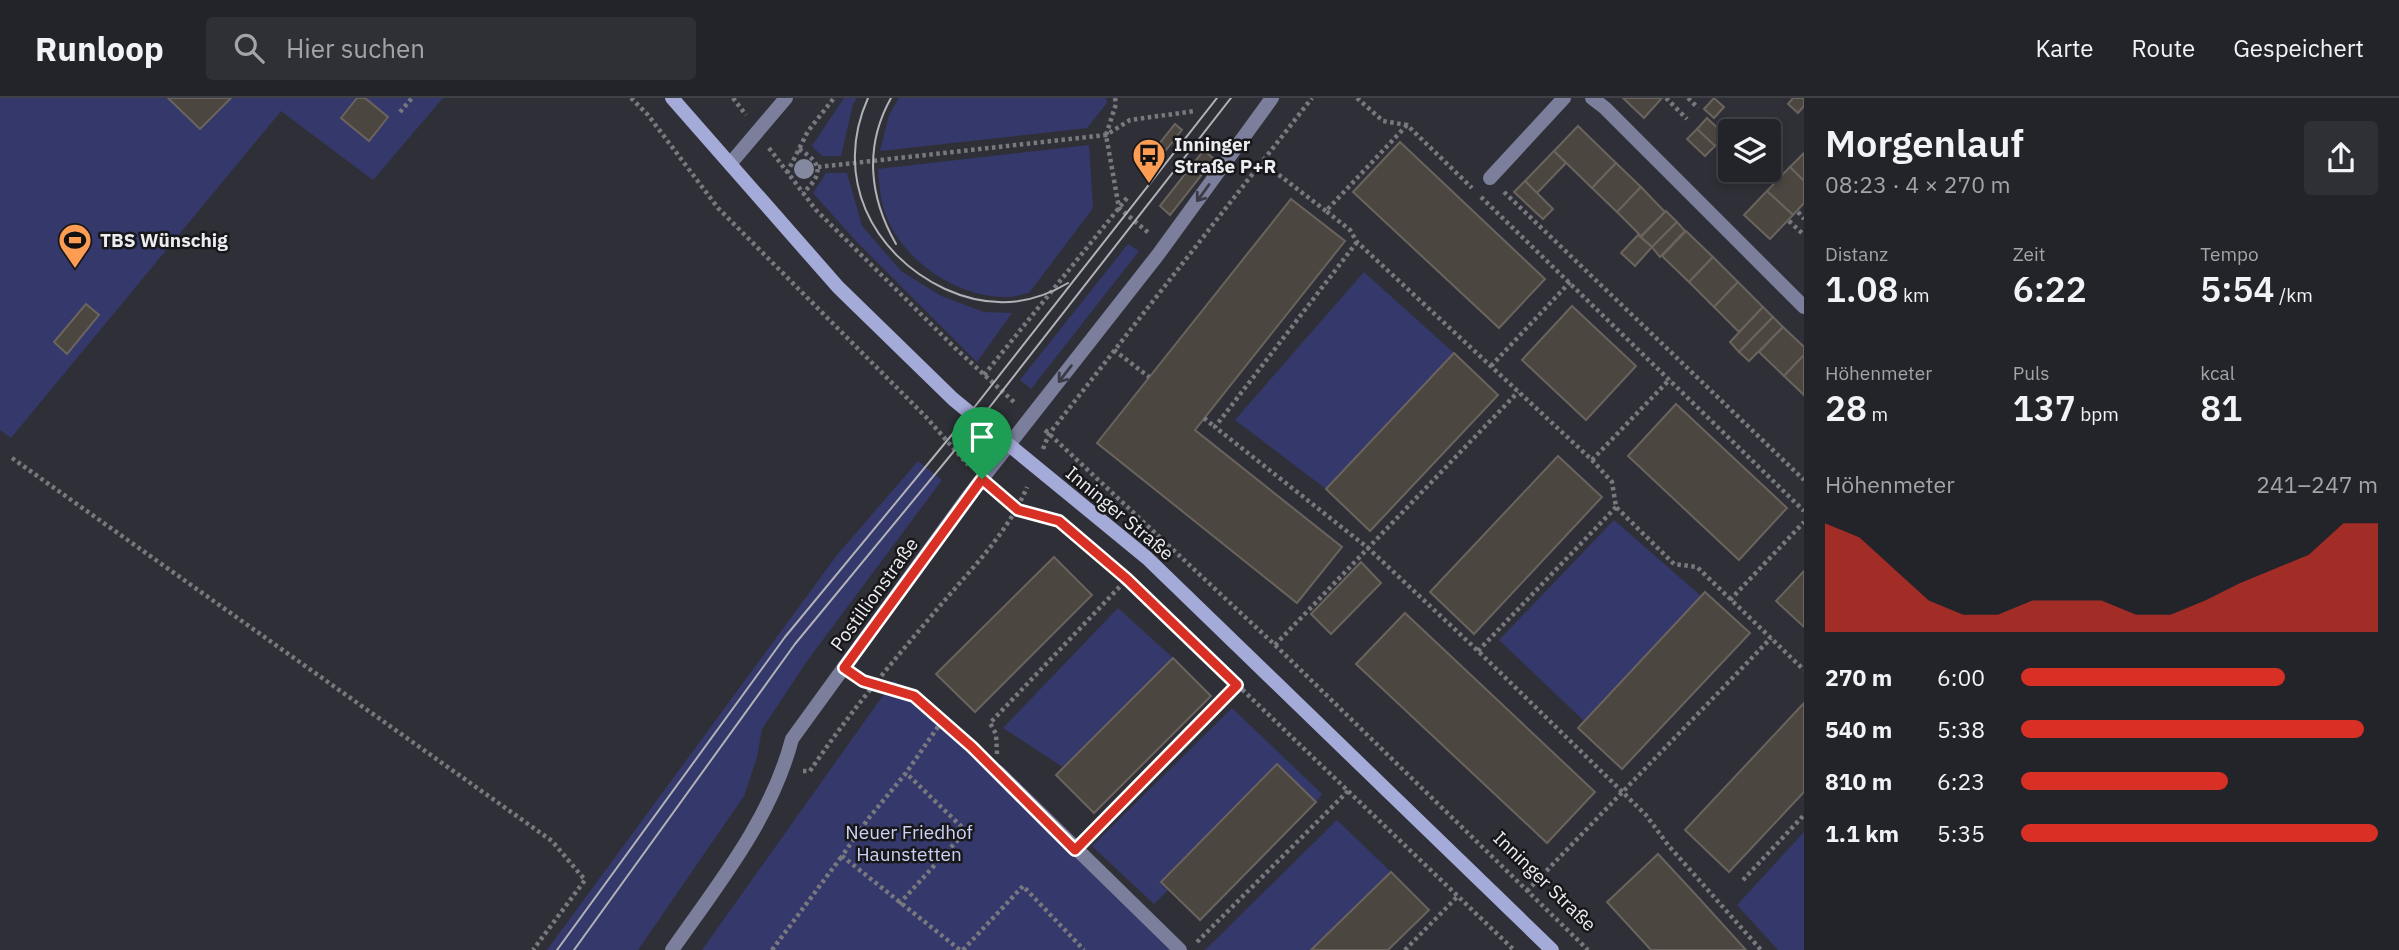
<!DOCTYPE html>
<html lang="de">
<meta charset="utf-8">
<style>
:root{--surface:#232429;--page:#2f3035;--text:#f1f3f6;--muted:#a3a4a8;--line:#404146;--accent:#d93025}
body{margin:0;font-family:"IBM Plex Sans",sans-serif;background:var(--page);color:var(--text);height:100vh;display:flex;flex-direction:column;font-size:26px;white-space:nowrap}
*{box-sizing:border-box;margin:0}
p{font-size:23px;color:var(--muted)}
.icon{flex:none;width:38px;height:38px;fill:none;stroke:currentColor;stroke-width:2;stroke-linecap:round;stroke-linejoin:round}
.map{position:relative;flex:1;overflow:hidden}
.details{display:flex;flex-direction:column;background:var(--surface);width:595px}
.details>*{flex:none}
.tools{position:absolute;left:1718px;top:21px;display:grid;gap:14px}
.tools a{display:grid;place-items:center;width:63px;height:63px;border-radius:7px;background:var(--surface);box-shadow:0 4px 10px #0003,0 0 0 2px var(--line);font-size:35px}
.pin{position:absolute;display:grid;place-items:center;width:60px;height:60px;color:#fff;margin:-72px -30px;border-radius:50% 50% 50% 0;rotate:-45deg;box-shadow:0 0 7px #0007}
.pin .icon{rotate:45deg}
.round{display:grid;place-items:center;flex:none;width:74px;height:74px;border-radius:7px;background:var(--page)}
.overview{display:flex;align-items:center;justify-content:space-between;height:119px;padding:0 21px}
h1{font-size:38px;font-weight:600;line-height:52px}
.stats{display:grid;grid-template-columns:repeat(3,1fr);gap:10px;height:119px;padding:7px 21px}
.stats div{display:grid;align-content:center}
.stats b{font-size:35px;font-weight:600}
.stats small{font-size:19px;font-weight:400}
.stats p{font-size:19px}
.chart{height:196px;padding:14px 21px}
.chart p{display:flex;justify-content:space-between}
.chart svg{width:100%;height:126px;margin-top:7px;fill:var(--accent);opacity:.7}
ul{padding:0 21px;list-style:none;font-size:23px}
li{display:grid;grid-template-columns:112px 84px 1fr;align-items:center;height:52px}
li i{height:18px;border-radius:9px;background:var(--accent)}
header{display:flex;align-items:center;gap:42px;box-sizing:border-box;height:98px;padding:0 35px;background:var(--surface);border-bottom:2px solid var(--line)}
header strong{font-size:33px}
nav{display:flex;gap:38px;margin-inline-start:auto;font-size:24px}
.search{width:490px;height:63px;background:var(--page);display:flex;align-items:center;gap:18px;box-sizing:border-box;padding:0 24px;border-radius:7px;color:var(--muted);font-size:26px}
main{display:flex;flex:1;min-height:0}
.map>svg:first-child{display:block}
.green{fill:#35386a}
.building{fill:#4c4641;stroke:#6a635e;stroke-width:2}
.lines{fill:none;stroke-linecap:round;stroke-linejoin:round}
.path{stroke:#78797f;stroke-width:4.5;stroke-dasharray:3.5 3.5;stroke-linecap:butt}
.lane{stroke:#7b7f9c;stroke-width:14}
.street{stroke:#7b7f9c;stroke-width:14}
.secondary{stroke:#a5abd9;stroke-width:14}
.tram{stroke:#b1b2b7;stroke-width:2}
.tree{fill:#8589a0}
.oneway{stroke:#3b3c48}
.route-casing{stroke:#fff;stroke-width:14}
.route{stroke:#d93025;stroke-width:9}
.labels{text-anchor:middle;stroke-width:5;stroke-linejoin:round;paint-order:stroke}
.poi-label{font-size:19px;font-weight:bold;fill:#ecedf1;stroke:#18181b;text-anchor:start}
.street-label{font-size:19px;fill:#ecedf1;stroke:#18181b}
.park-label{font-size:19px;fill:#ccd2f6;stroke:#18181b}
</style>
<header>
<strong>Runloop</strong>
<div class="search"><svg class="icon" aria-label="search" viewBox="0 0 24 24"><circle cx="10" cy="10" r="6"/><path d="M15 15l6 6"/></svg>Hier suchen</div>
<nav><a>Karte</a><a>Route</a><a>Gespeichert</a></nav>
</header>
<main>
<div class="map">
<svg width="1804" height="852" viewBox="0 0 1804 852">
<rect width="100%" height="100%" fill="#2f3037"/>
<!-- green -->
<g class="green">
<path d="M 0,0 L 443,0 L 373,82 L 281,13 L 11,340 L 0,332 Z"/>
<path d="M 844,0 L 857,0 L 853,6 L 841,58 L 822,58 L 812,48 Z"/>
<path d="M 899,0 L 1106,0 L 1107,5 L 1087,30 L 880,53 L 889,17 Z"/>
<path d="M 1089,47 L 1093,110 L 1029,195 C 1022,196 1015,199 1008,199 C 955,200 898,160 883,109 C 880,97 879,83 878,71 Z"/>
<path d="M 826,75 L 847,75 L 862,128 L 901,173 L 941,198 L 984,214 L 1012,215 L 977,264 L 856,143 L 813,95 Z"/>
<path d="M 1128,146 L 1139,153 L 1031,291 L 1020,282 Z"/>
<path d="M 1364,174 L 1454,255 L 1326,391 L 1235,322 Z"/>
<path d="M 918,363 L 942,382 L 807,563 L 762,631 L 757,659 L 744,698 L 638,852 L 547,852 L 837,457 Z"/>
<path d="M 1614,422 L 1701,498 L 1584,623 L 1499,542 Z"/>
<path d="M 1118,510 L 1173,560 L 1063,669 L 1003,630 Z"/>
<path d="M 894,582 L 1171,852 L 702,852 Z"/>
<path d="M 1232,610 L 1322,696 L 1316,704 L 1277,666 L 1161,783 L 1169,791 L 1154,806 L 1092,748 Z"/>
<path d="M 1337,722 L 1391,774 L 1311,852 L 1205,852 Z"/>
<path d="M 1804,734 L 1804,852 L 1778,852 L 1737,807 Z"/>
</g>
<!-- building -->
<g class="building">
<path d="M 168,0 L 231,0 L 200,31 Z"/>
<path d="M 357,0 L 365,0 L 388,19 L 369,43 L 341,20 Z"/>
<path d="M 1623,0 L 1662,0 L 1644,20 Z"/>
<path d="M 1714,0 L 1724,9 L 1714,20 L 1704,11 Z"/>
<path d="M 1793,0 L 1804,0 L 1804,8 L 1798,15 L 1788,6 Z"/>
<path d="M 1707,20 L 1725,37 L 1715,48 L 1697,31 Z"/>
<path d="M 1175,26 L 1182,32 L 1162,57 L 1155,51 Z"/>
<path d="M 1578,28 L 1616,65 L 1592,90 L 1554,53 Z"/>
<path d="M 1697,31 L 1715,48 L 1705,58 L 1687,41 Z"/>
<path d="M 1400,44 L 1545,181 L 1499,230 L 1353,94 Z"/>
<path d="M 1204,52 L 1214,61 L 1170,117 L 1160,108 Z"/>
<path d="M 1554,53 L 1566,65 L 1537,95 L 1525,83 Z"/>
<path d="M 1804,55 L 1804,83 L 1790,69 Z"/>
<path d="M 1616,65 L 1641,89 L 1617,114 L 1592,90 Z"/>
<path d="M 1790,69 L 1804,83 L 1804,105 L 1793,117 L 1767,93 Z"/>
<path d="M 1525,83 L 1553,111 L 1543,121 L 1514,94 Z"/>
<path d="M 1641,89 L 1665,114 L 1641,138 L 1617,114 Z"/>
<path d="M 1767,93 L 1793,117 L 1770,141 L 1744,117 Z"/>
<path d="M 1291,101 L 1345,143 L 1195,332 L 1342,449 L 1297,505 L 1097,345 Z"/>
<path d="M 1666,113 L 1677,124 L 1652,149 L 1641,139 Z"/>
<path d="M 1677,124 L 1685,133 L 1660,159 L 1652,149 Z"/>
<path d="M 1686,133 L 1713,159 L 1689,184 L 1662,158 Z"/>
<path d="M 1638,137 L 1652,149 L 1635,168 L 1621,155 Z"/>
<path d="M 1713,159 L 1738,184 L 1714,209 L 1689,184 Z"/>
<path d="M 1738,184 L 1763,209 L 1739,234 L 1714,209 Z"/>
<path d="M 86,206 L 99,217 L 67,256 L 54,244 Z"/>
<path d="M 1572,208 L 1636,268 L 1586,322 L 1522,262 Z"/>
<path d="M 1763,209 L 1773,219 L 1739,254 L 1730,244 Z"/>
<path d="M 1773,219 L 1783,229 L 1749,263 L 1739,254 Z"/>
<path d="M 1783,229 L 1804,249 L 1804,257 L 1784,278 L 1759,254 Z"/>
<path d="M 1454,255 L 1498,297 L 1370,433 L 1326,391 Z"/>
<path d="M 1804,257 L 1804,297 L 1784,278 Z"/>
<path d="M 1676,306 L 1787,410 L 1739,462 L 1628,358 Z"/>
<path d="M 1558,358 L 1602,399 L 1474,536 L 1430,494 Z"/>
<path d="M 1054,459 L 1092,497 L 975,614 L 936,576 Z"/>
<path d="M 1361,464 L 1381,485 L 1331,536 L 1311,516 Z"/>
<path d="M 1804,473 L 1804,529 L 1776,503 Z"/>
<path d="M 1705,494 L 1750,535 L 1622,671 L 1578,630 Z"/>
<path d="M 1405,515 L 1595,694 L 1547,745 L 1356,566 Z"/>
<path d="M 1173,560 L 1211,598 L 1094,715 L 1056,677 Z"/>
<path d="M 1804,605 L 1804,694 L 1729,774 L 1685,732 Z"/>
<path d="M 1277,666 L 1316,704 L 1200,822 L 1161,784 Z"/>
<path d="M 1658,756 L 1697,798 L 1746,852 L 1651,852 L 1607,804 Z"/>
<path d="M 1391,774 L 1429,812 L 1388,852 L 1311,852 Z"/>
</g>
<g class="lines">
<!-- path -->
<g class="path">
<path d="M 631,0 L 648,17 L 718,110 L 926,319 L 968,367"/>
<path d="M 733,0 L 746,17"/>
<path d="M 1115,0 L 1116,6 L 1106,37 L 1119,110 L 1150,136"/>
<path d="M 1357,0 L 1383,23 L 1407,27 L 1472,90"/>
<path d="M 1666,0 L 1687,21"/>
<path d="M 1688,0 L 1698,10"/>
<path d="M 400,14 L 412,0"/>
<path d="M 1407,27 L 1326,113 L 1350,132 L 1357,144 L 1592,362 L 1612,384 L 1616,409 L 1674,466 L 1697,469 L 1804,572"/>
<path d="M 769,50 L 816,112 L 955,250 L 1015,305"/>
<path d="M 799,51 C 823,66 823,76 803,95"/>
<path d="M 1262,64 L 1326,113"/>
<path d="M 818,69 L 1106,37 L 1130,22 L 1195,13"/>
<path d="M 787,75 L 808,33 L 834,0"/>
<path d="M 1504,94 L 1804,382"/>
<path d="M 1481,99 L 1804,413"/>
<path d="M 1798,114 L 1804,121"/>
<path d="M 1789,123 L 1804,137"/>
<path d="M 1357,144 L 1215,329 L 1368,450 L 1478,553 L 1646,717 L 1668,747 L 1761,852"/>
<path d="M 1114,252 L 1149,279"/>
<path d="M 1491,268 L 1570,184"/>
<path d="M 984,277 L 1127,100"/>
<path d="M 1204,320 L 1215,329"/>
<path d="M 1045,332 L 1275,547 L 1588,852"/>
<path d="M 1043,351 L 1049,336 L 1312,0"/>
<path d="M 12,360 L 552,743 L 585,782 L 533,852"/>
<path d="M 1592,362 L 1670,281"/>
<path d="M 995,392 L 1018,412 L 1059,423 L 1127,481 L 1514,852"/>
<path d="M 1730,502 L 1804,424"/>
<path d="M 1275,547 L 1518,294"/>
<path d="M 1478,553 L 1616,409"/>
<path d="M 859,580 L 914,598 L 985,661"/>
<path d="M 942,623 L 906,675 L 868,721 L 842,758 L 960,852"/>
<path d="M 997,656 L 996,636 L 990,625 L 1127,481"/>
<path d="M 803,673 L 810,673 C 849,615 894,562 939,509 C 971,471 1008,435 1027,389"/>
<path d="M 1090,736 L 1236,587"/>
<path d="M 1743,782 L 1804,717"/>
<path d="M 1527,793 L 1771,540"/>
<path d="M 899,806 L 966,733 L 906,675"/>
<path d="M 1197,844 L 1348,693"/>
<path d="M 772,852 L 842,758"/>
<path d="M 963,852 L 1023,788 L 1084,852"/>
<path d="M 1405,852 L 1457,799"/>
</g>
<!-- lane -->
<path class="lane" d="M 730,66 L 786,0"/>
<!-- street -->
<g class="street">
<path d="M 1592,0 L 1605,10 L 1804,209"/>
<path d="M 1490,80 L 1564,0"/>
<path d="M 998,674 L 1180,852"/>
<path d="M 672,852 C 719,785 771,721 792,641 L 967,400 L 1157,158 L 1272,0"/>
</g>
<!-- secondary -->
<path class="secondary" d="M 672,0 L 838,189 L 953,301 L 1147,460 L 1552,852"/>
<!-- tram -->
<g class="tram">
<path d="M 868,0 C 833,78 871,156 945,191 C 987,210 1028,209 1068,185"/>
<path d="M 891,0 C 864,48 869,99 896,146"/>
<path d="M 557,852 L 785,539 L 969,316 L 1217,0"/>
<path d="M 574,852 L 795,546 L 978,324 L 1231,0"/>
</g>
</g>
<!-- trees -->
<circle class="tree" cx="804" cy="71" r="10"/>
<!-- one-way arrows -->
<defs><path id="oneway-shaft" d="M-6 0H5M1.5-3L5.5 0L1.5 3" fill="none" stroke-width="1.6" stroke-linecap="round" stroke-linejoin="round" transform="scale(1.75)"/></defs>
<g class="oneway">
<use href="#oneway-shaft" transform="translate(1203 95) rotate(126)"/>
<use href="#oneway-shaft" transform="translate(1065 276) rotate(128)"/>
</g>
<g class="lines">
<defs>
<path id="route" d="M 982,381 L 1018,412 L 1059,423 L 1127,481 L 1237,587 L 1075,752 L 972,649 L 914,598 L 863,583 L 844,570 Z"/>
</defs>
<!-- route casing -->
<use href="#route" class="route-casing"/>
<!-- route -->
<use href="#route" class="route"/>
</g>
<!-- icons -->
<defs>
<symbol id="bus-pin" viewBox="-11 -11 22 30"><path d="M0 17L-7.5 6A9.5 9.5 0 1 1 7.5 6Z" fill="#fc9d53" stroke="#18181b"/><path d="M-5-6H5V4H4V6H2V4H-2V6H-4V4H-5ZM-3.5-4V0h7V-4ZM-3.5 1.2v1.5H-2V1.2ZM2 1.2v1.5H3.5V1.2Z" fill="#111"/></symbol>
<symbol id="stadium-pin" viewBox="-11 -11 22 30"><path d="M0 17L-7.5 6A9.5 9.5 0 1 1 7.5 6Z" fill="#fc9d53" stroke="#18181b"/><path d="M0-5a6.5 5 0 1 0 0 10a6.5 5 0 1 0 0-10ZM-3.5-1.8h7v3.6h-7Z" fill="#111"/></symbol>
</defs>
<g fill-rule="evenodd">
<use href="#bus-pin" x="1130" y="38" width="38" height="52"/>
<use href="#stadium-pin" x="56" y="123" width="38" height="52"/>
</g>
<g class="labels">
<!-- poi labels -->
<g class="poi-label">
<text x="1174" y="53">Inninger<tspan x="1174" dy="22">Straße P+R</tspan></text>
<text x="100" y="149">TBS Wünschig</text>
</g>
<!-- street labels -->
<g class="street-label">
<text transform="translate(1120 415) rotate(40)" y="7">Inninger Straße</text>
<text transform="translate(874 496) rotate(-54)" y="7">Postillionstraße</text>
<text transform="translate(1545 783) rotate(44)" y="7">Inninger Straße</text>
</g>
<!-- park labels -->
<g class="park-label">
<text x="909" y="741">Neuer Friedhof<tspan x="909" dy="22">Haunstetten</tspan></text>
</g>
</g>
</svg>
<div class="tools">
<a><svg class="icon" aria-label="layers" viewBox="0 0 24 24"><path d="M12 4l9 5-9 5-9-5zM3 14l9 5 9-5"/></svg></a>
</div>
<div class="pin" style="left:982px;top:381px;background:#1e9e55"><svg class="icon" aria-label="arrive" viewBox="0 0 24 24"><path d="M6 21V4h12l-3 4 3 4H6"/></svg></div>
</div>
<section class="details">
<div class="overview"><div><h1>Morgenlauf</h1><p>08:23 · 4 × 270 m</p></div><a class="round"><svg class="icon" aria-label="share" viewBox="0 0 24 24"><path d="M12 15V3M7 8l5-5 5 5M5 13v7h14v-7"/></svg></a></div>
<div class="stats">
<div><p>Distanz</p><b>1.08<small> km</small></b></div>
<div><p>Zeit</p><b>6:22</b></div>
<div><p>Tempo</p><b>5:54<small> /km</small></b></div>
</div>
<div class="stats">
<div><p>Höhenmeter</p><b>28<small> m</small></b></div>
<div><p>Puls</p><b>137<small> bpm</small></b></div>
<div><p>kcal</p><b>81</b></div>
</div>
<div class="chart"><p><span>Höhenmeter</span>241–247 m</p>
<svg viewBox="0 0 160 44" preserveAspectRatio="none"><path d="M0 44V6L10 11L20 22L30 33L40 38L50 38L60 33L70 33L80 33L90 38L100 38L110 33L120 27L130 22L140 17L150 6L160 6V44z"/></svg>
</div>
<ul>
<li><b>270 m</b>6:00<i style="width:74%"></i></li>
<li><b>540 m</b>5:38<i style="width:96%"></i></li>
<li><b>810 m</b>6:23<i style="width:58%"></i></li>
<li><b>1.1 km</b>5:35<i style="width:100%"></i></li>
</ul>
</section>
</main>
